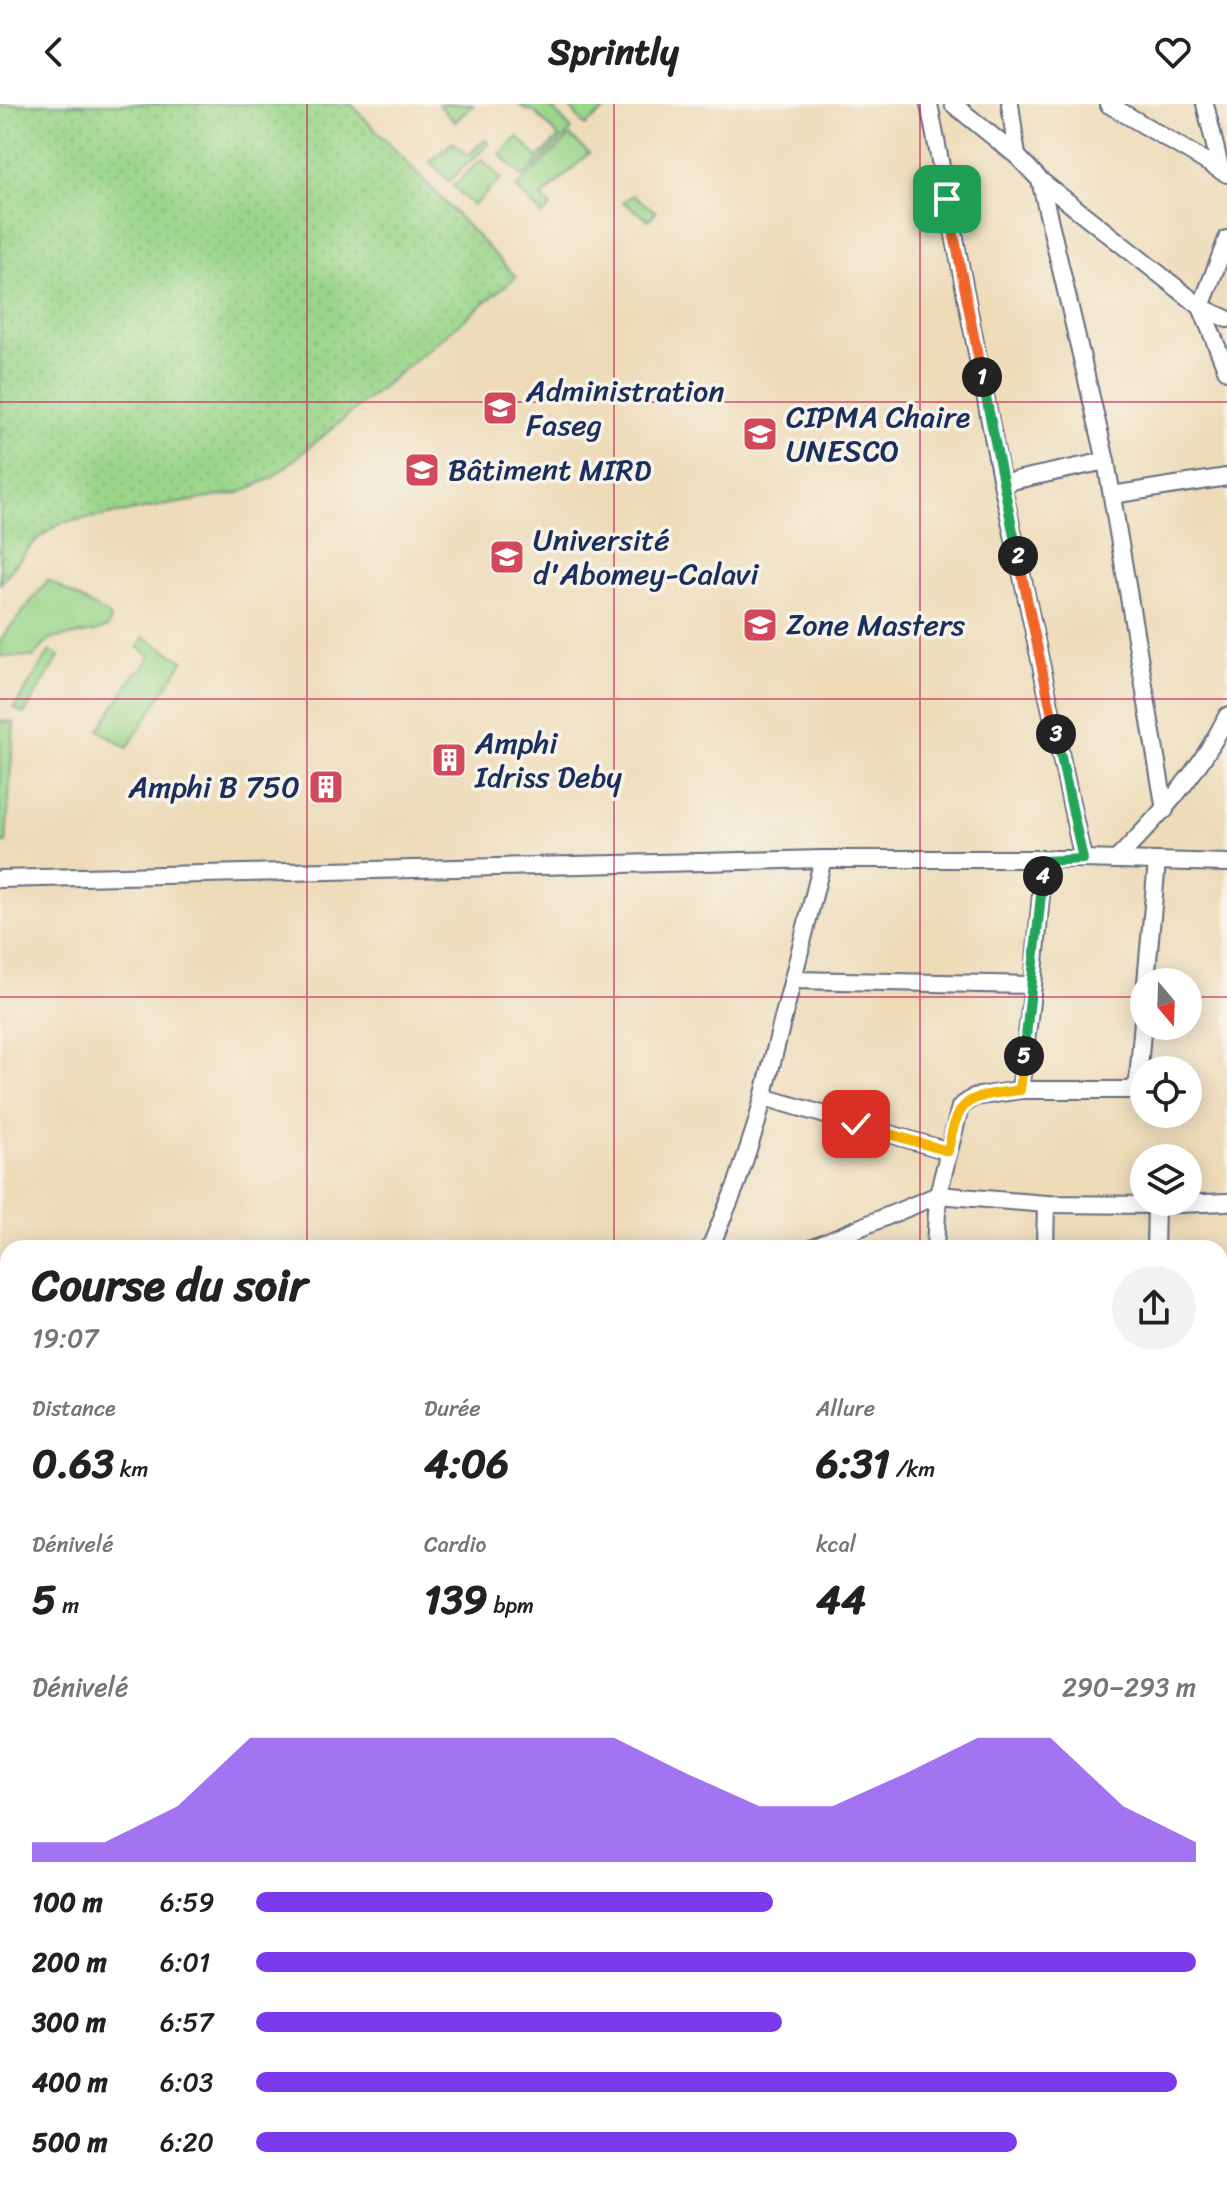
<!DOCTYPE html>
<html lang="fr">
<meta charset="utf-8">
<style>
:root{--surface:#fff;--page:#f2f2f2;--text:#222;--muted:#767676;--accent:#7c3aed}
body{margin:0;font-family:Sriracha,sans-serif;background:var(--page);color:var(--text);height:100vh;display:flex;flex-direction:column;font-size:30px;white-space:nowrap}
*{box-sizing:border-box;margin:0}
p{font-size:26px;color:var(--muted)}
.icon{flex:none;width:44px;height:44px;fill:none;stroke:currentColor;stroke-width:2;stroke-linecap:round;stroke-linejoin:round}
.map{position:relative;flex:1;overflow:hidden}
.sheet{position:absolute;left:0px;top:1136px;width:1228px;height:948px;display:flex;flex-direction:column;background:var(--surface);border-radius:24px 24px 0 0;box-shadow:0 4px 20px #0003}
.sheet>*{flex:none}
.needle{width:52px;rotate:161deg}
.buttons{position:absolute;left:1130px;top:864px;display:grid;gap:16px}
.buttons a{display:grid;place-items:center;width:72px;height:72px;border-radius:50%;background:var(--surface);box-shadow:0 4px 20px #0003;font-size:40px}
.pin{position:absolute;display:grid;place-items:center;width:68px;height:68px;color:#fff;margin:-34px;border-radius:16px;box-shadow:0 4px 12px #0006}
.km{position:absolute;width:40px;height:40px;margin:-20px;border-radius:50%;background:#222;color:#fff;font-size:22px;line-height:40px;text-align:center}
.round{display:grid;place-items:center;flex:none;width:84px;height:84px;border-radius:42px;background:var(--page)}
.head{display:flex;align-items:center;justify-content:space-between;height:136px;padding:0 32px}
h1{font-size:44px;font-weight:800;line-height:60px}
.figures{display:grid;grid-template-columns:repeat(3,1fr);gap:12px;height:136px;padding:8px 32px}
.figures div{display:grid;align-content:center}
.figures b{font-size:40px;font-weight:800}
.figures small{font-size:22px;font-weight:400}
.figures p{font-size:22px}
.chart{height:224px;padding:16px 32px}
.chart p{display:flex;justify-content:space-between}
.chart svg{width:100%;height:144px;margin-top:8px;fill:var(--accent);opacity:.7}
ul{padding:0 32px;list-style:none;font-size:26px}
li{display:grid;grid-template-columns:128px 96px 1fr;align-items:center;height:60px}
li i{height:20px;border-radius:10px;background:var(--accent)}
header{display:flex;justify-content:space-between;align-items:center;height:104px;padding:0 32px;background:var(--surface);font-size:36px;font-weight:800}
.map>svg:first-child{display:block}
.grass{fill:#9ad589;stroke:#5a8274;stroke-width:2}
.park{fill:url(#park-dots);stroke:#5a8274;stroke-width:2}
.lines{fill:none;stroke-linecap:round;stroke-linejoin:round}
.minor-casing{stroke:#656c7e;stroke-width:20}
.minor{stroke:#fff;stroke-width:16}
.split-1-casing{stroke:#fff;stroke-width:16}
.split-2-casing{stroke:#fff;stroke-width:16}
.split-3-casing{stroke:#fff;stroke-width:16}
.split-4-casing{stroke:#fff;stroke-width:16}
.split-5-casing{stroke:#fff;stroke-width:16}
.split-6-casing{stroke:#fff;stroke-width:16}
.split-7-casing{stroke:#fff;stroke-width:16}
.split-1{stroke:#f0652b;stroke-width:10}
.split-2{stroke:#22a559;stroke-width:10}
.split-3{stroke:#f0652b;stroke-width:10}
.split-4{stroke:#22a559;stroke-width:10}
.split-5{stroke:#22a559;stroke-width:10}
.split-6{stroke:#f5b400;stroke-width:10}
.split-7{stroke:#f5b400;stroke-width:10}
.grid{fill:none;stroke:#c2185b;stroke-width:2;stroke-opacity:0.55}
.labels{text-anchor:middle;stroke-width:7;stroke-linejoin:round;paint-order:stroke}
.poi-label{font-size:30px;fill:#1b2f5e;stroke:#f7f3e8;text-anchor:start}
</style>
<header><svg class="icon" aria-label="back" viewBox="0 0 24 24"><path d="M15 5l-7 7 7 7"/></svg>Sprintly<svg class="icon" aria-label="heart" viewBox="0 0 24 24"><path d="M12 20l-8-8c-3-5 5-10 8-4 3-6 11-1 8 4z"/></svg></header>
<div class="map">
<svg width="1227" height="2084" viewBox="0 0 1227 2084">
<defs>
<pattern id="park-dots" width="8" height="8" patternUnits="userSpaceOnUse" patternTransform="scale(2)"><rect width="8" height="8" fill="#9ad589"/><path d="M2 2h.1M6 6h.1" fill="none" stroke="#84b779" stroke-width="1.8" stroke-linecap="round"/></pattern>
</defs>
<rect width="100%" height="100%" fill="#f7f3e8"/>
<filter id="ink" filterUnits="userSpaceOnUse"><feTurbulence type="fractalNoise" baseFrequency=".0125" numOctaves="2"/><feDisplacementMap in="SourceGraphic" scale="16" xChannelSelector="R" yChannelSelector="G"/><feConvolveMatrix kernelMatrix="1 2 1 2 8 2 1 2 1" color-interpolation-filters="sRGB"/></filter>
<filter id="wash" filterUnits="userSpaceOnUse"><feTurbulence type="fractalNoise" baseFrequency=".006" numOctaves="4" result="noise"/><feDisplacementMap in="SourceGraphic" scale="32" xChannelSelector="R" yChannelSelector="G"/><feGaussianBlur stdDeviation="1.8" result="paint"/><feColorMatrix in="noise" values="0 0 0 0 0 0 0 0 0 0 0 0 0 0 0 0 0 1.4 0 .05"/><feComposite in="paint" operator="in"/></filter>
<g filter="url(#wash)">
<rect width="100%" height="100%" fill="#eedcb9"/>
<!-- grass -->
<g class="grass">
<path d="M 438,0 L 472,0 L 473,1 L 455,18 Z"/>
<path d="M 519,0 L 548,0 L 572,26 L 523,73 L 500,50 L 518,33 L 538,54 L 559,33 L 534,7 L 526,6 Z"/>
<path d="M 567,0 L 612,0 L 585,22 Z"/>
<path d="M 570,32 L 589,49 L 542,93 L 551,103 L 542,111 L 516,84 Z"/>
<path d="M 485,36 L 489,40 L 449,77 L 430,58 L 453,38 L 468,51 Z"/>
<path d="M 482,55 L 501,75 L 473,102 L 453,82 Z"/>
<path d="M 633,91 L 656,108 L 649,116 L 623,98 Z"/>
<path d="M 48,476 L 108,511 L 111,516 L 108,523 L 95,528 L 50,535 L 33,553 L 0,552 L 0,536 Z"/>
<path d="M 144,533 L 183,557 L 127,644 L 99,626 L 137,567 L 140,568 L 151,552 L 138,543 Z"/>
<path d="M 50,547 L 59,552 L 24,610 L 14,604 Z"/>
<path d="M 0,617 L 14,618 L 6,739 L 0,739 Z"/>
</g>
<!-- park -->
<path class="park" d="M 0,0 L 351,0 L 516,173 L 272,374 L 239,389 L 60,419 L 33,439 L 0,480 Z"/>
</g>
<g filter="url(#ink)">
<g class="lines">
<defs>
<g id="minor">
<path d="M 929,0 L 1002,379 L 1083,755"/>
<path d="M 953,0 L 1017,52 L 1040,76 L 1201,203 L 1227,215"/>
<path d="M 1010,0 L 1017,52"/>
<path d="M 1108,0 L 1227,70"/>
<path d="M 1205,0 L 1221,67"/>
<path d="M 1040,76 L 1106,357 L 1165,706"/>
<path d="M 1227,135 L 1201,203 L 1227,267"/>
<path d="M 1002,379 L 1106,357"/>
<path d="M 1112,391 L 1227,373"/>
<path d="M 1116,756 C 1159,712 1200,668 1227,612"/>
<path d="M 0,775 L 823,755 L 1083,755 L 1227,759"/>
<path d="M 794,876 L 1033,881"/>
<path d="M 1146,878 L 1157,758"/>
<path d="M 1020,986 L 1033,881 L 1044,757"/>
<path d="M 764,993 L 948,1047"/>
<path d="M 710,1144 L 737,1079 L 757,1018 L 823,755"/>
<path d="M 811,1144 L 938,1091 L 1046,1100 L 1156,1101 L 1227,1098"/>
<path d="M 935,1144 L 938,1091 L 960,1003 L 974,993 L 1020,986 L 1130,986 L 1136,982 L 1138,976 L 1144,905"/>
<path d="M 1045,1144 L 1046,1100"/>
<path d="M 1155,1144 L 1156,1101"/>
<path d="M 1220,1449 L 1227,1449"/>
<path d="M 1220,1559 L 1227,1560"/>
<path d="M 1220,1666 L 1227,1666"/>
<path d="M 1220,1885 L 1227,1726"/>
<path d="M 713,2076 L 713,2084"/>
<path d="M 163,2084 L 167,2076"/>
<path d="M 235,2084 L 236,2076"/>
<path d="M 343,2084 L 345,2076"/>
<path d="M 456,2084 L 458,2076"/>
<path d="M 565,2084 L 566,2076"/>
<path d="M 674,2084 L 676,2076"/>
<path d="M 826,2084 L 826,2076"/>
<path d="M 1026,2084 L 1026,2076"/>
<path d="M 1122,2084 L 1122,2076"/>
<path d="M 1206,2084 L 1207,2076"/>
</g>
</defs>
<!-- minor casing -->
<use href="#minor" class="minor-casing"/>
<!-- minor -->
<use href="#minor" class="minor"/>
</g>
</g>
<g class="lines" filter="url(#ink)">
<defs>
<path id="split-1" d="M 947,95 L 982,273"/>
<path id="split-2" d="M 982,273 L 1018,452"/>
<path id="split-3" d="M 1018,452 L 1056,630"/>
<path id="split-4" d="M 1043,772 L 1044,757 L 1083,755 L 1056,630"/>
<path id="split-5" d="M 1024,952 L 1043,772"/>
<path id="split-6" d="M 910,1036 L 948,1047 C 958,992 968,993 1020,986 L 1024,952"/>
<path id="split-7" d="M 856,1020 L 910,1036"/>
</defs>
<!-- split-1 casing -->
<use href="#split-1" class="split-1-casing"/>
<!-- split-2 casing -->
<use href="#split-2" class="split-2-casing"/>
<!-- split-3 casing -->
<use href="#split-3" class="split-3-casing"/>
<!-- split-4 casing -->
<use href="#split-4" class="split-4-casing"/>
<!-- split-5 casing -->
<use href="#split-5" class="split-5-casing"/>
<!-- split-6 casing -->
<use href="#split-6" class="split-6-casing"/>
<!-- split-7 casing -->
<use href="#split-7" class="split-7-casing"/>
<!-- split-1 -->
<use href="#split-1" class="split-1"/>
<!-- split-2 -->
<use href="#split-2" class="split-2"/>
<!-- split-3 -->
<use href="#split-3" class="split-3"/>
<!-- split-4 -->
<use href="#split-4" class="split-4"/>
<!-- split-5 -->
<use href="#split-5" class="split-5"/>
<!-- split-6 -->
<use href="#split-6" class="split-6"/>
<!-- split-7 -->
<use href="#split-7" class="split-7"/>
</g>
<!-- grid -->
<path class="grid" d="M 307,0 L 307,1144M 614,0 L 614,1144M 920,0 L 920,1144M 0,298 L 1227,298M 0,595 L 1227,595M 0,893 L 1144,893M 1188,893 L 1227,893M 0,1191 L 8,1191M 1220,1191 L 1227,1191M 0,1489 L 8,1489M 1220,1489 L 1227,1489M 0,1786 L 8,1786M 1220,1786 L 1227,1786M 307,2076 L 307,2084M 614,2076 L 614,2084M 920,2076 L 920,2084"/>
<!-- icons -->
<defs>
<symbol id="university-square" viewBox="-11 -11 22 22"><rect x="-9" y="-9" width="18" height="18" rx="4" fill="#d1495b" stroke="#f7f3e8"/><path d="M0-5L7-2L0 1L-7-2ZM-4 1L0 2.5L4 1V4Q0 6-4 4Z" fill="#fff"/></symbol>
<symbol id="building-square" viewBox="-11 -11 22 22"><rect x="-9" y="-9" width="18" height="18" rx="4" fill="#d1495b" stroke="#f7f3e8"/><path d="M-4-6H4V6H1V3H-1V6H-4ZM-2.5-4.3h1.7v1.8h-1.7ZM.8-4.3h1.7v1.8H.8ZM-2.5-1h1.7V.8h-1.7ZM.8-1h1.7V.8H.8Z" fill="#fff"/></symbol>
</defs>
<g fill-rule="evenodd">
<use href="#university-square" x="480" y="284" width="40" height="40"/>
<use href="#university-square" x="740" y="310" width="40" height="40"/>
<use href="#university-square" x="402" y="346" width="40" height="40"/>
<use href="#university-square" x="487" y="433" width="40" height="40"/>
<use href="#university-square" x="740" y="501" width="40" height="40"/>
<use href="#building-square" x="429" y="636" width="40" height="40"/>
<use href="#building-square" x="306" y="663" width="40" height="40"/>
</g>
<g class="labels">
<!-- poi labels -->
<g class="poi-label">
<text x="526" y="297">Administration<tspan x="526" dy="34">Faseg</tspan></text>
<text x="786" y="323">CIPMA Chaire<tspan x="786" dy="34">UNESCO</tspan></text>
<text x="448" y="376">Bâtiment MIRD</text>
<text x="533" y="446">Université<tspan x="533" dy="34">d'Abomey-Calavi</tspan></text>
<text x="786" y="531">Zone Masters</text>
<text x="475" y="649">Amphi<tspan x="475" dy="34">Idriss Deby</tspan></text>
<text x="300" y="693" text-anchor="end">Amphi B 750</text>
</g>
</g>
</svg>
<div class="buttons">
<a><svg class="needle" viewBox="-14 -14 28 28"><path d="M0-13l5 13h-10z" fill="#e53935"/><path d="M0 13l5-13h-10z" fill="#767676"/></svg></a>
<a><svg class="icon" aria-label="locate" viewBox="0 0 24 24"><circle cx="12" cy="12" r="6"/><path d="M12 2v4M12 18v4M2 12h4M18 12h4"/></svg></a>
<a><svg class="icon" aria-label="layers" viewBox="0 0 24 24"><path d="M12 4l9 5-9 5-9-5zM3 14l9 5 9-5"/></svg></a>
</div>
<div class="pin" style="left:947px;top:95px;background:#1e9e55"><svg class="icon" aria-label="arrive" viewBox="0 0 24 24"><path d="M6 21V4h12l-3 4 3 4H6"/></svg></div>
<div class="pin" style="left:856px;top:1020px;background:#d93025"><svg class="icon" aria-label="check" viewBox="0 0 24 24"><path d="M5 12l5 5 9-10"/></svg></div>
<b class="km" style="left:982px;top:273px">1</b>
<b class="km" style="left:1018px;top:452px">2</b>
<b class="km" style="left:1056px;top:630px">3</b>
<b class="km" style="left:1043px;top:772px">4</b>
<b class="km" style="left:1024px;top:952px">5</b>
<section class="sheet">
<div class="head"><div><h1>Course du soir</h1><p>19:07</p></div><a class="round"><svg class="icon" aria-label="share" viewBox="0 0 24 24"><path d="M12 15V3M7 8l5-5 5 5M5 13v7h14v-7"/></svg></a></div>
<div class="figures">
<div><p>Distance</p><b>0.63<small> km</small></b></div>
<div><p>Durée</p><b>4:06</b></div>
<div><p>Allure</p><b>6:31<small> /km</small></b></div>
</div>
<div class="figures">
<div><p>Dénivelé</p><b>5<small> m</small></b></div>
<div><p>Cardio</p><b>139<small> bpm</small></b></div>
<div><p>kcal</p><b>44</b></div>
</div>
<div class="chart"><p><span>Dénivelé</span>290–293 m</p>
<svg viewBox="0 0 160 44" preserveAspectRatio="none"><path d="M0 44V38L10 38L20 27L30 6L40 6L50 6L60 6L70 6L80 6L90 17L100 27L110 27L120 17L130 6L140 6L150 27L160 38V44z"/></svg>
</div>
<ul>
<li><b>100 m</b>6:59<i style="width:55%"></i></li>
<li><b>200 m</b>6:01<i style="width:100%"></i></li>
<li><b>300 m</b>6:57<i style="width:56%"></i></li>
<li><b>400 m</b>6:03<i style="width:98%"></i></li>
<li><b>500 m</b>6:20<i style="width:81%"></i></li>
</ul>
</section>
</div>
